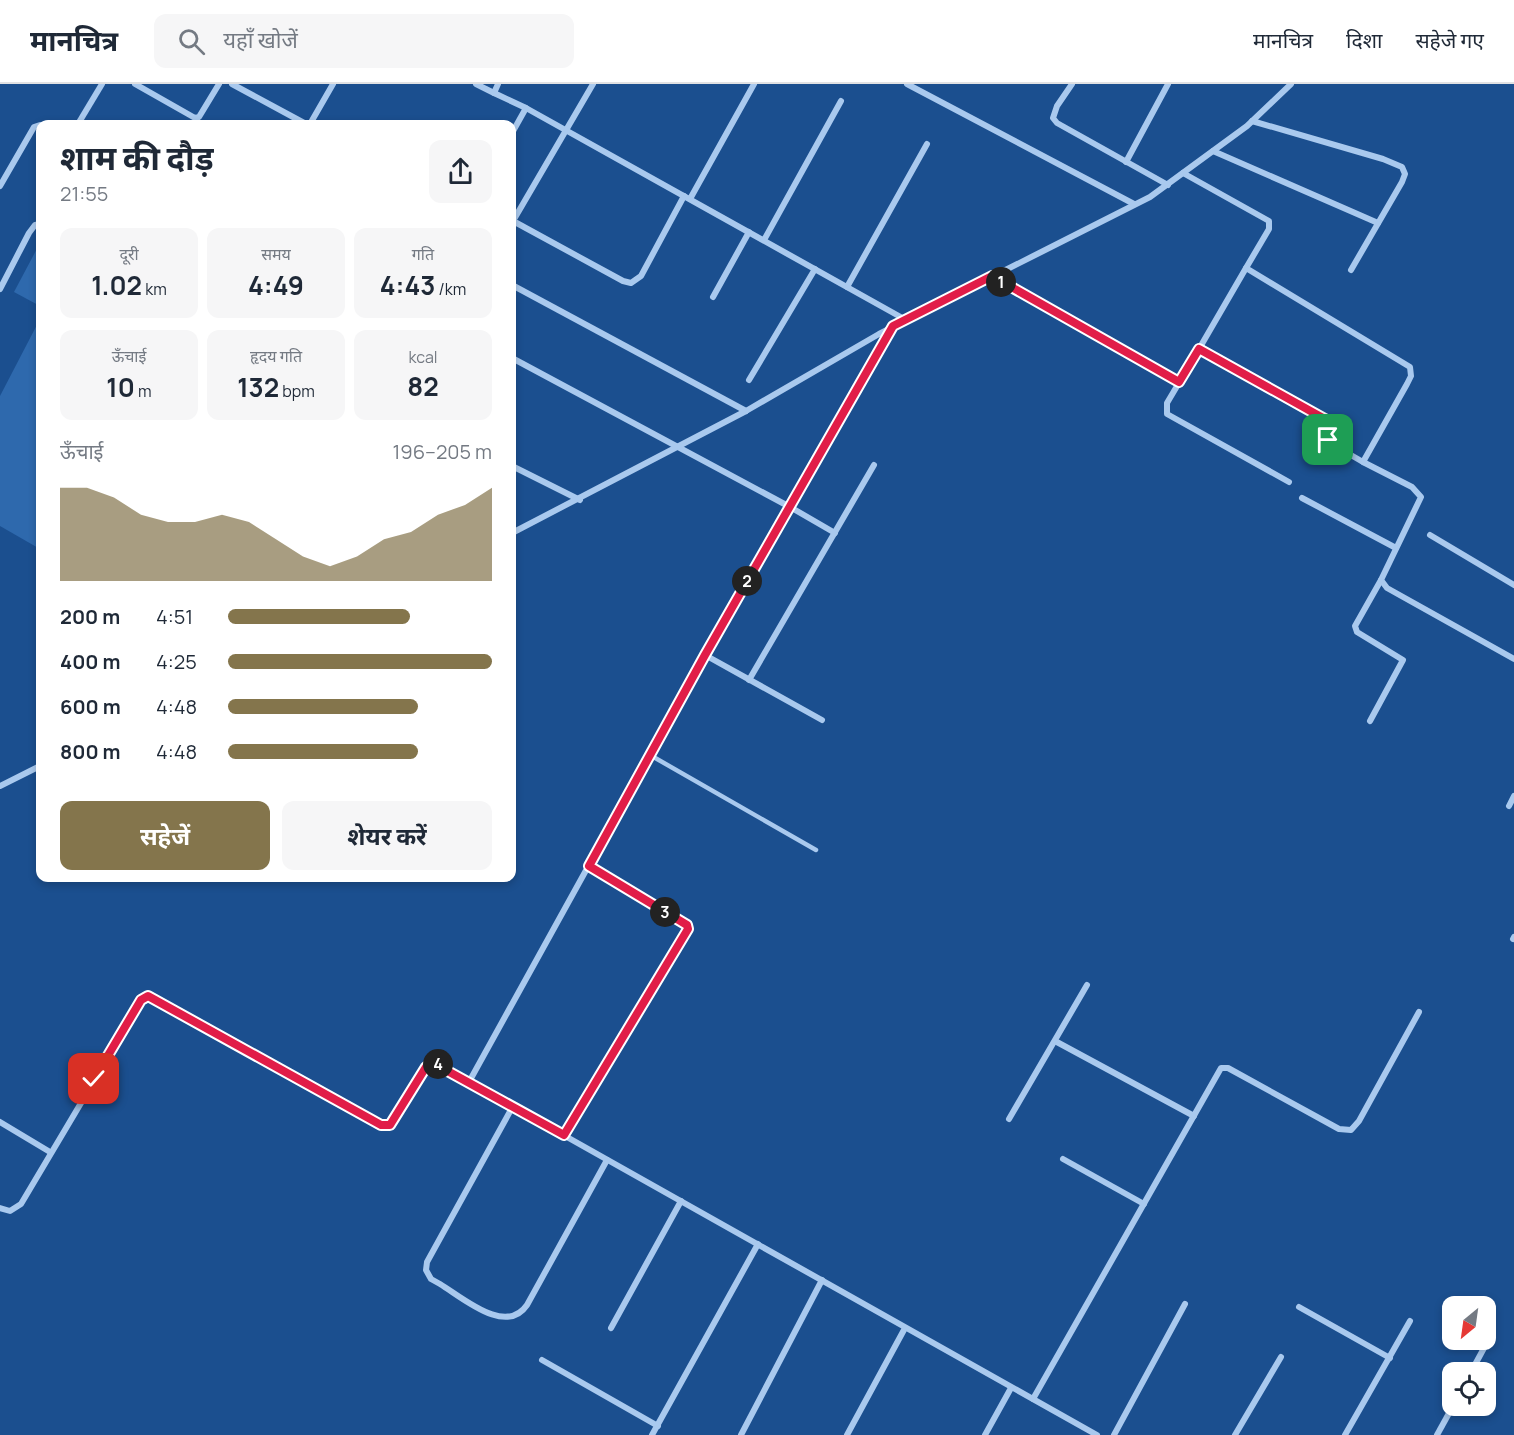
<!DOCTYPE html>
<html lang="hi">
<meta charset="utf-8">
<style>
:root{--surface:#fff;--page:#f6f6f7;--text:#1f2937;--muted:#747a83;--line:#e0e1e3;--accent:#84754c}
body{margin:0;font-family:Manrope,"Noto Sans Devanagari",sans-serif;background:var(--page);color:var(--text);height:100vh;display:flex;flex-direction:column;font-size:22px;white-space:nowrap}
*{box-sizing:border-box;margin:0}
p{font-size:20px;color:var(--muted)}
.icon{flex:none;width:33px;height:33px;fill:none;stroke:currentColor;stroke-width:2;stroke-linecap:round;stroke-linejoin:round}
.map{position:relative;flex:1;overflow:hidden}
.sheet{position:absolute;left:36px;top:36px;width:480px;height:762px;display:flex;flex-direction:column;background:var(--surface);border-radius:12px;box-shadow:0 3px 9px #0003}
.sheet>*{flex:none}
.needle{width:39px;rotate:209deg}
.fabs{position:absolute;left:1442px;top:1212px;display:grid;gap:12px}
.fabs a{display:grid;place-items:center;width:54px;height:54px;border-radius:12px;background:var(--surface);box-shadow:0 3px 9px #0003;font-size:30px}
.pin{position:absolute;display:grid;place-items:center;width:51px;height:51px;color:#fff;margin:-26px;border-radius:12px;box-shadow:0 3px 9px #0006}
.km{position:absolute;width:30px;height:30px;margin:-15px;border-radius:50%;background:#222;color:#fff;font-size:16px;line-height:30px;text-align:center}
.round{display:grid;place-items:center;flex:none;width:63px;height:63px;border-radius:12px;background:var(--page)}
.overview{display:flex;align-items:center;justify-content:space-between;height:102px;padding:0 24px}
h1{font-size:33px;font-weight:700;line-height:45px}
.figures{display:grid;grid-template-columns:repeat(3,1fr);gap:9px;height:102px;padding:6px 24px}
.figures div{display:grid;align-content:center;border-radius:12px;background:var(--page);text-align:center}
.figures b{font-size:26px;font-weight:700}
.figures small{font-size:16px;font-weight:400}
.figures p{font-size:16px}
.chart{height:168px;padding:12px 24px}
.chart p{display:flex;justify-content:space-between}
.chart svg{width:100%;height:108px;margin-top:6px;fill:var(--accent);opacity:.7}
.button{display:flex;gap:12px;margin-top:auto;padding:12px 24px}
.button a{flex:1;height:69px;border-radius:12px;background:var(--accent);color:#fff;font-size:24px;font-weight:700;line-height:69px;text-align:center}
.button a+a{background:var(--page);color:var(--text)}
ul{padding:0 24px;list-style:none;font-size:20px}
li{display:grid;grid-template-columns:96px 72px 1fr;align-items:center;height:45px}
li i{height:15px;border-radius:8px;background:var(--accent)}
header{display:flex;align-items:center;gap:36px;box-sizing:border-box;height:84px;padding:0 30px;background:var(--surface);border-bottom:2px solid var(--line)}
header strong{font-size:28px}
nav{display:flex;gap:33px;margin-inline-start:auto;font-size:21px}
.search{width:420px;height:54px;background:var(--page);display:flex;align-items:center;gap:15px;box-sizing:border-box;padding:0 21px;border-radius:12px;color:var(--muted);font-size:22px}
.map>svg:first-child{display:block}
.green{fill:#2e69ad}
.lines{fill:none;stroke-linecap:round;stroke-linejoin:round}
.service{stroke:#a9c9ee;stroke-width:4.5}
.minor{stroke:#a9c9ee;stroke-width:6}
.route-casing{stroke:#fff;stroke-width:12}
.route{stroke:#e11d48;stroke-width:8}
</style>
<header>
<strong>मानचित्र</strong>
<div class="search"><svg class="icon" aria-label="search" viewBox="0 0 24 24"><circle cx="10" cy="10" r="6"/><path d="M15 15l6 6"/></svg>यहाँ खोजें</div>
<nav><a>मानचित्र</a><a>दिशा</a><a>सहेजे गए</a></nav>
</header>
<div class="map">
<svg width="1514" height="1351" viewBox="0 0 1514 1351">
<rect width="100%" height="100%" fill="#1b4f8f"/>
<!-- green -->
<g class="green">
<path d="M 40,159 L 40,222 L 14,208 Z"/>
<path d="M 40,235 L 40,465 L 0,442 L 0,312 Z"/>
</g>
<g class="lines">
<!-- service -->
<path class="service" d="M 650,671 L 816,766"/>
<!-- minor -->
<g class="minor">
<path d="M 135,0 L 195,34 L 199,33 L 219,0"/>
<path d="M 232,0 L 306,40"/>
<path d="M 476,0 L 494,9"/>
<path d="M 498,0 L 494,9 L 526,24 L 906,236"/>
<path d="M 593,0 L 513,137 L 623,197 L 631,199 L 641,192 L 684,112"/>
<path d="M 907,0 L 1134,120"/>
<path d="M 1072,0 L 1057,22 L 1053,34 L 1057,39 L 1168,101"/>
<path d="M 1252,37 L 1383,75 L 1402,83 L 1405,90 L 1402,98 L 1351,186"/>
<path d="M 78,40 L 102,0"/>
<path d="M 310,40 L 333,0"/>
<path d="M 512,49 L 526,24"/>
<path d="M 1213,67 L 1378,139"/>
<path d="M 1126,78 L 1168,0"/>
<path d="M 1183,89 L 1269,137 L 1269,145 L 1246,184 L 1410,283 L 1411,292 L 1407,300 L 1363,378 L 1412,403 L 1421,413 L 1381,496 L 1387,504 L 1514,575"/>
<path d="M 0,102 L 34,43 L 40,41"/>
<path d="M 690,115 L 754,0"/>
<path d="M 764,156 L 841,17"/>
<path d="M 1246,184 L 1199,265 L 1331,339 L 1334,342 L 1330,359 L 1363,378"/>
<path d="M 992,192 L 1179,298"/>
<path d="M 512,201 L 746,327"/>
<path d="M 847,203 L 927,60"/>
<path d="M 0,205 L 29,149 L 35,141 L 40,140"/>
<path d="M 713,213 L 749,148"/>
<path d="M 1199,265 L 1167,319 L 1167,330 L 1289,398"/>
<path d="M 512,274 L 790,423 L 893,242"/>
<path d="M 749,296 L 815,185"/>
<path d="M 512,382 L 580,416"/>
<path d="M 1302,414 L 1396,464"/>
<path d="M 512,449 L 746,327 L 879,250 L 1150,113 L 1247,42 L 1291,0"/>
<path d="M 835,449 L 790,423 L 705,571 L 469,998 L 1097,1351"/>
<path d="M 1430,451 L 1514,501"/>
<path d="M 705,571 L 822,636"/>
<path d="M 749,596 L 874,381"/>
<path d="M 1370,637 L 1403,576 L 1357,548 L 1355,542 L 1381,496"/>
<path d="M 0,702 L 40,682"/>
<path d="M 1509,722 L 1514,712"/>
<path d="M 1513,855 L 1514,853"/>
<path d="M 1055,957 L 1194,1032"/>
<path d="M 513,1022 L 427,1178 L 426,1186 L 431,1195 L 440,1200 C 463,1214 506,1252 527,1221 L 607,1076"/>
<path d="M 1009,1035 L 1087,901"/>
<path d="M 0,1038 L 50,1068"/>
<path d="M 564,1051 L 688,845 L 687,841 L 589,782"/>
<path d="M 1063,1075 L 1144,1120"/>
<path d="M 0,1124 L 10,1127 L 21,1120 L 144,913 L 155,915 L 381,1041 L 391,1041 L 429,979 L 437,980 L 469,998"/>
<path d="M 1299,1223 L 1390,1274"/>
<path d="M 611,1244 L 681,1117"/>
<path d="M 542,1276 L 658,1342"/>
<path d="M 1471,1288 L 1490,1253"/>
<path d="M 1033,1315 L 1221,984 L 1228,984 L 1339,1045 L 1351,1046 L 1359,1037 L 1419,928"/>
<path d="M 652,1351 L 758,1160"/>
<path d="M 741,1351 L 822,1196"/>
<path d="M 847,1351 L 905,1244"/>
<path d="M 985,1351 L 1011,1304"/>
<path d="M 1114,1351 L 1185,1220"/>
<path d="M 1235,1351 L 1281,1273"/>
<path d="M 1345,1351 L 1410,1237"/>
<path d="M 1437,1351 L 1453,1322"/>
</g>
</g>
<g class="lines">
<defs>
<path id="route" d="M 94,995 L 141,916 L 148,912 L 381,1041 L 390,1041 L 426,983 L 433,979 L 564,1051 L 688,845 L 687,841 L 589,782 L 705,571 L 893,242 L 992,192 L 1179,298 L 1199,265 L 1332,339 L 1334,342 L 1328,356"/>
</defs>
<!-- route casing -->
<use href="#route" class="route-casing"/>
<!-- route -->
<use href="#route" class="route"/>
</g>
</svg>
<div class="fabs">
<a><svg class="needle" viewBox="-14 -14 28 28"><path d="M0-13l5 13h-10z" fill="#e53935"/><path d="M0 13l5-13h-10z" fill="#747a83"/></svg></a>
<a><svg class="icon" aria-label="locate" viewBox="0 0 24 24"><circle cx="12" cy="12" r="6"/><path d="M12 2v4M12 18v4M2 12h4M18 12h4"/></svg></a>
</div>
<div class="pin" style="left:1328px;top:356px;background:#1e9e55"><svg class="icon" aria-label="arrive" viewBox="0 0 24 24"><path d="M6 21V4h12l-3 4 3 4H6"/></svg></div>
<div class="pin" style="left:94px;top:995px;background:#d93025"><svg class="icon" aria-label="check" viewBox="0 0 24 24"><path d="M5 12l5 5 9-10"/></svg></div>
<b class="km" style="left:1001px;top:198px">1</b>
<b class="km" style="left:747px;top:497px">2</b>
<b class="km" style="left:665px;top:828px">3</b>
<b class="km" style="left:438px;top:980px">4</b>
<section class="sheet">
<div class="overview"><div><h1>शाम की दौड़</h1><p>21:55</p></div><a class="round"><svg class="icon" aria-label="share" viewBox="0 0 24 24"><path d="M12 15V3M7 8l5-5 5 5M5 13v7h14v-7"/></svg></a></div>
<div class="figures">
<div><p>दूरी</p><b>1.02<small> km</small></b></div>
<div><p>समय</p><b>4:49</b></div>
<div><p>गति</p><b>4:43<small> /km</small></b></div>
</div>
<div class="figures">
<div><p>ऊँचाई</p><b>10<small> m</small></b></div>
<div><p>हृदय गति</p><b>132<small> bpm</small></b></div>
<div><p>kcal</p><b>82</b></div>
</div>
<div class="chart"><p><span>ऊँचाई</span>196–205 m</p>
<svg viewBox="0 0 160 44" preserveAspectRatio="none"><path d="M0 44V6L10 6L20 10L30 17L40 20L50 20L60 17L70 20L80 27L90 34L100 38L110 34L120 27L130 24L140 17L150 13L160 6V44z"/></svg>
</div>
<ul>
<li><b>200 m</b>4:51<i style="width:69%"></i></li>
<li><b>400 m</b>4:25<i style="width:100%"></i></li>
<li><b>600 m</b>4:48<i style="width:72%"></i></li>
<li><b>800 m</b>4:48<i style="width:72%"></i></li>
</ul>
<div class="button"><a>सहेजें</a><a>शेयर करें</a></div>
</section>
</div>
